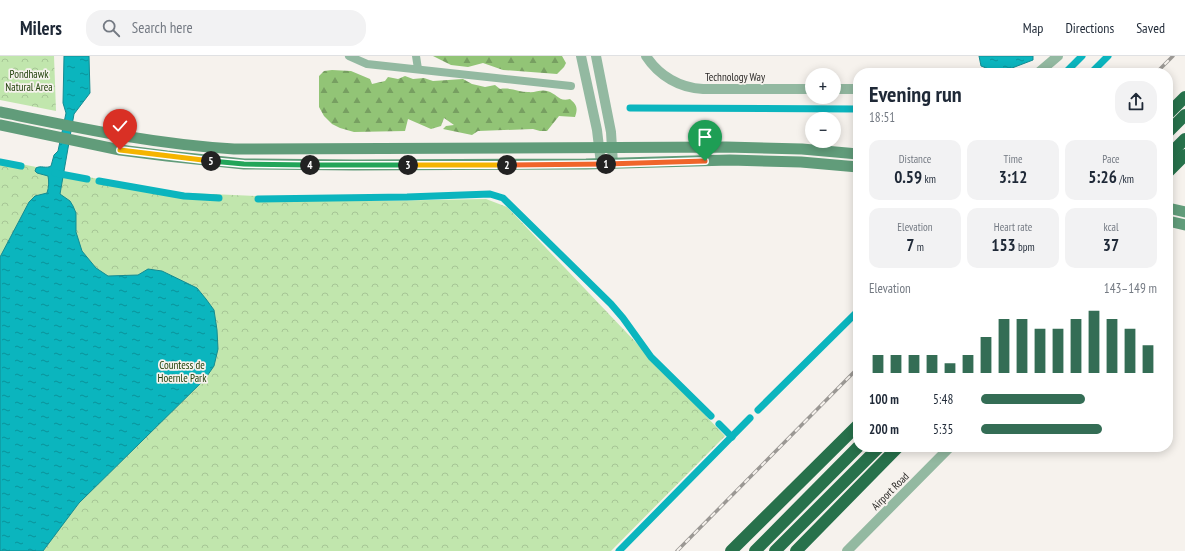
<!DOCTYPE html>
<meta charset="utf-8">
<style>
:root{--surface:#fff;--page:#f2f2f3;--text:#1f2937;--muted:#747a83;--line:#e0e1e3;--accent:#346d55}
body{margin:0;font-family:"PT Sans Narrow",sans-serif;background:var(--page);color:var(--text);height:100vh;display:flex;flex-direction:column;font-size:15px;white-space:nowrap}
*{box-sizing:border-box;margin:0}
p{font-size:13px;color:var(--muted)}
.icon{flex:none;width:22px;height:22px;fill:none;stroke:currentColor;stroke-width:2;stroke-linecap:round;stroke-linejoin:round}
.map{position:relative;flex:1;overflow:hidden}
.details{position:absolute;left:853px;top:12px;width:320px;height:384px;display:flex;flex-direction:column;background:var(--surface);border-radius:16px;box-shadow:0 2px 10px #0003}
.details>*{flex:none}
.fabs{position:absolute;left:805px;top:12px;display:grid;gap:8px}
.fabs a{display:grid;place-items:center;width:36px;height:36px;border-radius:50%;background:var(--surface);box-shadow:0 2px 10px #0003;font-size:20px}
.pin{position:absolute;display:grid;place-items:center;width:34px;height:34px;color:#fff;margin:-41px -17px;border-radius:50% 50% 50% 0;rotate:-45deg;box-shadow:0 0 4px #0007}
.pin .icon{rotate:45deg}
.km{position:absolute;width:20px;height:20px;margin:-10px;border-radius:50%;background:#222;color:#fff;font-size:11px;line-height:20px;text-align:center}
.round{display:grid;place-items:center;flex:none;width:42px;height:42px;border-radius:16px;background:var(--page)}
.summary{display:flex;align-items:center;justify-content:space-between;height:68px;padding:0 16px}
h1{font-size:22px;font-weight:700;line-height:30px}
.metrics{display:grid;grid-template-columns:repeat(3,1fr);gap:6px;height:68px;padding:4px 16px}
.metrics div{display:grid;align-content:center;border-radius:10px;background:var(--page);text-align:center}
.metrics b{font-size:17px;font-weight:700}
.metrics small{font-size:11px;font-weight:400}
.metrics p{font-size:11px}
.chart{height:112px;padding:8px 16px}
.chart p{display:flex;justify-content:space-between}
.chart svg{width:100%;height:72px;margin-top:4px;stroke:var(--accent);stroke-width:6}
ul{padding:0 16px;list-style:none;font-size:13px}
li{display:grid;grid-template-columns:64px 48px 1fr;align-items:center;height:30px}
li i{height:10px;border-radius:5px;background:var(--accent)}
header{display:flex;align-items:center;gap:24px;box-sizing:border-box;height:56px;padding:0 20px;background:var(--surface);border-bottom:1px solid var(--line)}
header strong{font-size:19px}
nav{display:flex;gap:22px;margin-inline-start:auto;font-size:14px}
.search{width:280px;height:36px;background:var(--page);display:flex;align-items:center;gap:10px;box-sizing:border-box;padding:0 14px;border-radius:16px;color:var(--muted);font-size:15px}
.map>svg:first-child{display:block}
.forest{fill:url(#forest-firs)}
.park{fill:url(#park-crowns)}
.water{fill:url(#water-ripples);stroke:#158b91}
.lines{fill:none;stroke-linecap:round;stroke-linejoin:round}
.canal{stroke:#0bb5be;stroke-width:7}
.minor{stroke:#93b9a1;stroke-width:8}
.tertiary{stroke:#93b9a1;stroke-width:10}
.secondary{stroke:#619c7a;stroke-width:11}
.motorway{stroke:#27714b;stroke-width:12}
.rail-casing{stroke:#9b9894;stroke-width:3.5}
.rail{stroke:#f6f2ed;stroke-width:2;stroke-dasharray:6;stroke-linecap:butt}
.secondary-bridge{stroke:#619c7a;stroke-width:11}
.split-1-casing{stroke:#fff;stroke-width:8}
.split-2-casing{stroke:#fff;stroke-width:8}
.split-3-casing{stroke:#fff;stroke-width:8}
.split-4-casing{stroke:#fff;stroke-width:8}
.split-5-casing{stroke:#fff;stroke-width:8}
.split-6-casing{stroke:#fff;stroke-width:8}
.split-1{stroke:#f0652b;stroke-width:5}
.split-2{stroke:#f0652b;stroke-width:5}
.split-3{stroke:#f5b400;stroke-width:5}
.split-4{stroke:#22a559;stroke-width:5}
.split-5{stroke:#22a559;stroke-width:5}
.split-6{stroke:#f5b400;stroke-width:5}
.labels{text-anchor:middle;stroke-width:3.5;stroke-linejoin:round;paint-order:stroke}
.park-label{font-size:11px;fill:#21410a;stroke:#f6f2ed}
.street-label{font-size:11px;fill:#2c2a28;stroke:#f6f2ed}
</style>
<header>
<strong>Milers</strong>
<div class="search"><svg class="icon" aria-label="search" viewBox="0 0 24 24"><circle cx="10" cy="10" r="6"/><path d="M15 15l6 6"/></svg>Search here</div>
<nav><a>Map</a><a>Directions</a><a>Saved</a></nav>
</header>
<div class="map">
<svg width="1185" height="495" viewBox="0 0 1185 495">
<defs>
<pattern id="forest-firs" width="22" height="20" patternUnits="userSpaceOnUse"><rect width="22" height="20" fill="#92c476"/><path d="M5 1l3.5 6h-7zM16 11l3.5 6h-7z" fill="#779f61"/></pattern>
<pattern id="park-crowns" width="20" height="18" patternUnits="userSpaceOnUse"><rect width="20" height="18" fill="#c1e6ad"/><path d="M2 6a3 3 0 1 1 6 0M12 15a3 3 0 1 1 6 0" fill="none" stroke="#a6c595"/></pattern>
<pattern id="water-ripples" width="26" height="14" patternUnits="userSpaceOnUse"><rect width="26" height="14" fill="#0bb5be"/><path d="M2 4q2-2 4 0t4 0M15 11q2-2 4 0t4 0" fill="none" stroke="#0b939a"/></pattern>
</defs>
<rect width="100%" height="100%" fill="#f6f2ed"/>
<!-- forest -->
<g class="forest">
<path d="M 433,0 L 562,0 L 566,7 L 564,11 L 557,18 L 503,14 L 483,7 L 468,11 L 451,9 Z"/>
<path d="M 332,14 L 351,15 L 370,23 L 372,28 L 385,25 L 388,21 L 398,23 L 405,20 L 413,23 L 424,22 L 433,25 L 463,23 L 472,28 L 485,31 L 495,29 L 500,33 C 510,31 519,36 528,36 C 535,37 541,33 547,35 C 558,38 558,46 570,43 C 577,49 578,52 575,61 L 559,60 L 547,75 L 540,75 L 533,73 L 478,75 L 472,79 L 443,73 L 446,70 L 454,69 L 444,62 L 441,70 L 431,73 L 408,63 L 405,75 L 354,76 L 340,72 L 332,68 L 324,60 L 319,51 L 319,20 L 324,15 Z"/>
</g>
<!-- park -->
<g class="park">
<path d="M 0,0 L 54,0 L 56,55 L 0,44 Z"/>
<path d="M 0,104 L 166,136 L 374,145 L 486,143 L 507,151 L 725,380 L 611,495 L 0,495 Z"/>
</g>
<!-- water -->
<g class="water">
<path d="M 64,0 L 89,0 L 90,37 L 74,58 L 60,138 L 70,145 L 73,150 L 76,157 L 76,176 L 82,195 L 96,212 L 108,220 L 138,219 L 148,213 L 162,215 L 197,232 L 206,243 L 214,254 L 217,274 L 218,293 L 214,310 L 205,323 L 79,447 L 43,495 L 0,495 L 0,201 L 29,146 L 35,140 L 47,137 C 49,131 49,125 48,120 L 37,117 L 35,115 L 36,112 C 41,109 46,113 51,110 L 54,99 L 58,95 L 66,57 L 63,47 Z"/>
<path d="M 979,0 L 1033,0 L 1033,4 L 999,17 L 981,10 Z"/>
</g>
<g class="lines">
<!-- canal -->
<g class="canal">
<path d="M 1065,17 L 1082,0"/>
<path d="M 1091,17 L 1108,0"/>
<path d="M 630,52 L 858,53"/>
<path d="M 0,106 L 21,110"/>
<path d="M 55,117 L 87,123"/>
<path d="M 99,125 L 184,140 L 219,142"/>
<path d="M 258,143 L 407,141 L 490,138 L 503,142 L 611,248 L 623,262 L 651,301 L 711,360"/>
<path d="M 758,354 L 858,255"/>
<path d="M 719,368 L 732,381"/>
<path d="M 619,495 L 750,362"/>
</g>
<!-- minor -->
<g class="minor">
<path d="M 349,0 L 367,8 L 571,30"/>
<path d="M 416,0 L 418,13"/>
</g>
<!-- tertiary -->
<g class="tertiary">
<path d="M 581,0 L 597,74 L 601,108"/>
<path d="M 596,0 L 611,76 L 613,108"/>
<path d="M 646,0 C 659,20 680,32 703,33 L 812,33"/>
<path d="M 1038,17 L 1058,0"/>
<path d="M 834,33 L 858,33"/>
<path d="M 847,495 L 950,391"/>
</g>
<!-- secondary -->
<g class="secondary">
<path d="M 0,56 C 79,72 153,88 234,93 L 726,91 L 802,93 L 858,98"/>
<path d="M 0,69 L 120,94 L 167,100 L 244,108 L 354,109 L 586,108 L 730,104 L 801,106 L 858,111"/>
</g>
<!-- motorway -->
<g class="motorway">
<path d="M 1168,58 L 1185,41"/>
<path d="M 1168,76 L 1185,59"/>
<path d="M 1168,100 L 1185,83"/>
<path d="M 1168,116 L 1185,99"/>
<path d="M 731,495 L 858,369"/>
<path d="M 755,495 L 858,391"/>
<path d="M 775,495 L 879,391"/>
<path d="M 796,495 L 898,391"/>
</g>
<defs>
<g id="rail">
<path d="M 1156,17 L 1173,0"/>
<path d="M 677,495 L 858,312"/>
</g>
</defs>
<!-- rail casing -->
<use href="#rail" class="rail-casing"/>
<!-- rail -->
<use href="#rail" class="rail"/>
<!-- secondary-bridge -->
<g class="secondary-bridge">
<path d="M 1168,152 L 1185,156"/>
<path d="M 1168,165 L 1185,169"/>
</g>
</g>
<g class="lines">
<defs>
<path id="split-1" d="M 606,108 L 705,105"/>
<path id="split-2" d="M 507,109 L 606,108"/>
<path id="split-3" d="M 408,109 L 507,109"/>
<path id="split-4" d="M 310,109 L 408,109"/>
<path id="split-5" d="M 211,105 L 244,108 L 310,109"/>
<path id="split-6" d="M 120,94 L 211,105"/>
</defs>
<!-- split-1 casing -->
<use href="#split-1" class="split-1-casing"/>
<!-- split-2 casing -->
<use href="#split-2" class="split-2-casing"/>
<!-- split-3 casing -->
<use href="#split-3" class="split-3-casing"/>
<!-- split-4 casing -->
<use href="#split-4" class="split-4-casing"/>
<!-- split-5 casing -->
<use href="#split-5" class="split-5-casing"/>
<!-- split-6 casing -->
<use href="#split-6" class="split-6-casing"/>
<!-- split-1 -->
<use href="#split-1" class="split-1"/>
<!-- split-2 -->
<use href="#split-2" class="split-2"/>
<!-- split-3 -->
<use href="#split-3" class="split-3"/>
<!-- split-4 -->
<use href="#split-4" class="split-4"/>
<!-- split-5 -->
<use href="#split-5" class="split-5"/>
<!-- split-6 -->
<use href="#split-6" class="split-6"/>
</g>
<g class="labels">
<!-- park labels -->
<g class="park-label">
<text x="29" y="22">Pondhawk<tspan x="29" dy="13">Natural Area</tspan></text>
<text x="182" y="313">Countess de<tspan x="182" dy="13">Hoernle Park</tspan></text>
</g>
<!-- street labels -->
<g class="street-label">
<text x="735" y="25">Technology Way</text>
<text transform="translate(890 435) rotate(-45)" y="4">Airport Road</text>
</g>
</g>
</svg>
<div class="fabs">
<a>+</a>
<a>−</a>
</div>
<div class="pin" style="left:705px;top:105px;background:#1e9e55"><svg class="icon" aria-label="arrive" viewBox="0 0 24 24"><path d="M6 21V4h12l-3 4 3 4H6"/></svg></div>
<div class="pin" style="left:120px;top:94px;background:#d93025"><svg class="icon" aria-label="check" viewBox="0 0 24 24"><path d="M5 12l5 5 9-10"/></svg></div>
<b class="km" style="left:606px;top:108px">1</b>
<b class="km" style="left:507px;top:109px">2</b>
<b class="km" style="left:408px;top:109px">3</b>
<b class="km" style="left:310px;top:109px">4</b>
<b class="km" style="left:211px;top:105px">5</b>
<section class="details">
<div class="summary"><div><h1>Evening run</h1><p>18:51</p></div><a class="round"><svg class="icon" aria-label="share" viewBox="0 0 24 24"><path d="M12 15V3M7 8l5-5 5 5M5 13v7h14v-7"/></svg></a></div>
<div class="metrics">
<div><p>Distance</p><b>0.59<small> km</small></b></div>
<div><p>Time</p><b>3:12</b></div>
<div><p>Pace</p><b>5:26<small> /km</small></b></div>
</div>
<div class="metrics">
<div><p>Elevation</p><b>7<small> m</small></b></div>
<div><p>Heart rate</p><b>153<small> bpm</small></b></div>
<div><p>kcal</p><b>37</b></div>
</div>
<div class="chart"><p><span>Elevation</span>143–149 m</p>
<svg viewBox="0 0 160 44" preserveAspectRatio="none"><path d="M5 44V33M15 44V33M25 44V33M35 44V33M45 44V38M55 44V33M65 44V22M75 44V11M85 44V11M95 44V17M105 44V17M115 44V11M125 44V6M135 44V11M145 44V17M155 44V27"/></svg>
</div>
<ul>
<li><b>100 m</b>5:48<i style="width:59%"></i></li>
<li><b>200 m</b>5:35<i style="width:69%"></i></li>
</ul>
</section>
</div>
